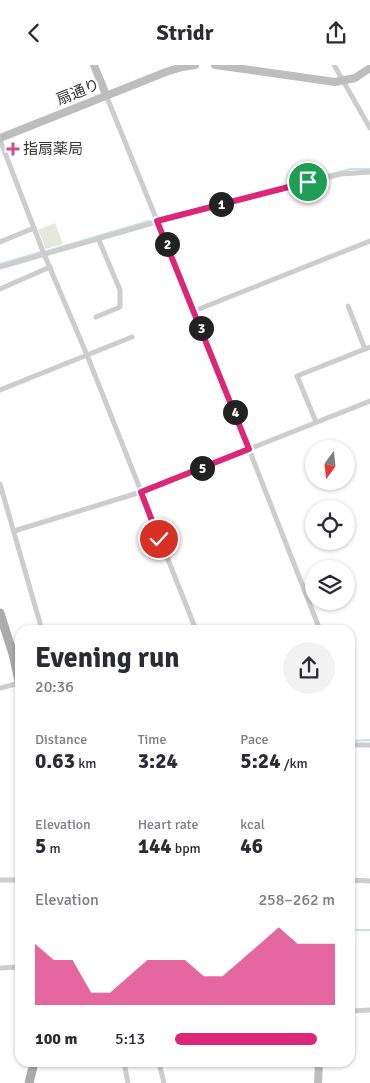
<!DOCTYPE html>
<meta charset="utf-8">
<style>
:root{--surface:#fff;--page:#f2f2f3;--text:#2b2b33;--muted:#7c7c81;--accent:#db2777}
body{margin:0;font-family:Signika,"Noto Sans JP",sans-serif;background:var(--page);color:var(--text);height:100vh;display:flex;flex-direction:column;font-size:19px;white-space:nowrap}
*{box-sizing:border-box;margin:0}
p{font-size:16px;color:var(--muted)}
.icon{flex:none;width:28px;height:28px;fill:none;stroke:currentColor;stroke-width:2;stroke-linecap:round;stroke-linejoin:round}
.map{position:relative;flex:1;overflow:hidden}
.details{position:absolute;left:15px;top:560px;width:340px;height:442px;display:flex;flex-direction:column;background:var(--surface);border-radius:15px;box-shadow:0 1px 4px #0004}
.details>*{flex:none}
.needle{width:32px;rotate:195deg}
.buttons{position:absolute;left:305px;top:375px;display:grid;gap:10px}
.buttons a{display:grid;place-items:center;width:50px;height:50px;border-radius:50%;background:var(--surface);box-shadow:0 1px 4px #0004;font-size:25px}
.pin{position:absolute;display:grid;place-items:center;width:42px;height:42px;color:#fff;margin:-21px;border:2px solid #fff;border-radius:50%;box-shadow:0 1px 5px #0007}
.km{position:absolute;width:25px;height:25px;margin:-12px;border-radius:50%;background:#222;color:#fff;font-size:14px;line-height:25px;text-align:center}
.round{display:grid;place-items:center;flex:none;width:52px;height:52px;border-radius:26px;background:var(--page)}
.head{display:flex;align-items:center;justify-content:space-between;height:85px;padding:0 20px}
h1{font-size:28px;font-weight:700;line-height:38px}
.stats{display:grid;grid-template-columns:repeat(3,1fr);gap:8px;height:85px;padding:5px 20px}
.stats div{display:grid;align-content:center}
.stats b{font-size:21px;font-weight:700}
.stats small{font-size:14px;font-weight:400}
.stats p{font-size:14px}
.chart{height:140px;padding:10px 20px}
.chart p{display:flex;justify-content:space-between}
.chart svg{width:100%;height:90px;margin-top:5px;fill:var(--accent);opacity:.7}
ul{padding:0 20px;list-style:none;font-size:16px}
li{display:grid;grid-template-columns:80px 60px 1fr;align-items:center;height:38px}
li i{height:12px;border-radius:6px;background:var(--accent)}
header{display:flex;justify-content:space-between;align-items:center;height:65px;padding:0 20px;background:var(--surface);font-size:22px;font-weight:700}
.map>svg:first-child{display:block}
.green{fill:#e7e8dd}
.lines{fill:none;stroke-linecap:round;stroke-linejoin:round}
.stream{stroke:#c7e2e2;stroke-width:2}
.street{stroke:#cdcdcd;stroke-width:5}
.secondary{stroke:#bdbdbd;stroke-width:8}
.primary{stroke:#ababab;stroke-width:9}
.route-casing{stroke:#fff;stroke-width:10}
.route{stroke:#db2777;stroke-width:6}
.poi-dot{fill:#d04e89;stroke:#fff;stroke-width:2}
.labels{text-anchor:middle;stroke-width:5;stroke-linejoin:round;paint-order:stroke}
.street-label{font-size:15px;fill:#333;stroke:#fff}
.poi-label{font-size:15px;fill:#333;stroke:#fff;text-anchor:start}
</style>
<header><svg class="icon" aria-label="back" viewBox="0 0 24 24"><path d="M15 5l-7 7 7 7"/></svg>Stridr<svg class="icon" aria-label="share" viewBox="0 0 24 24"><path d="M12 15V3M7 8l5-5 5 5M5 13v7h14v-7"/></svg></header>
<div class="map">
<svg width="370" height="1018" viewBox="0 0 370 1018">
<rect width="100%" height="100%" fill="#fff"/>
<!-- green -->
<path class="green" d="M 55,158 L 63,179 L 46,184 L 38,165 Z"/>
<g class="lines">
<!-- stream -->
<g class="stream">
<path d="M 160,152 L 208,139 L 351,104 L 370,104"/>
<path d="M 44,187 L 149,156"/>
<path d="M 0,199 L 41,187"/>
<path d="M 350,676 L 370,675"/>
<path d="M 350,865 L 370,865"/>
</g>
<!-- street -->
<g class="street">
<path d="M 334,0 L 370,63"/>
<path d="M 106,30 L 219,308 L 320,565"/>
<path d="M 0,75 L 44,189 L 87,290 L 196,565"/>
<path d="M 0,177 L 34,163"/>
<path d="M 0,202 L 205,143 L 341,109 L 370,107"/>
<path d="M 0,224 L 50,202"/>
<path d="M 348,241 L 365,284"/>
<path d="M 194,246 L 370,176"/>
<path d="M 96,252 L 120,242 L 120,225 L 98,173"/>
<path d="M 0,325 L 132,272"/>
<path d="M 316,357 L 297,311 L 370,282"/>
<path d="M 0,419 L 42,565"/>
<path d="M 14,466 L 141,427 L 370,336"/>
<path d="M 0,623 L 20,618"/>
<path d="M 350,680 L 370,680"/>
<path d="M 0,815 L 20,815"/>
<path d="M 350,815 L 370,816"/>
<path d="M 0,903 L 20,902"/>
<path d="M 350,946 L 370,945"/>
<path d="M 124,998 L 128,1018"/>
<path d="M 159,998 L 164,1018"/>
</g>
<!-- secondary -->
<g class="secondary">
<path d="M 94,0 L 106,30"/>
<path d="M 215,0 L 335,17 L 355,13 L 370,3"/>
<path d="M 0,73 L 166,7 L 182,2 L 195,0"/>
<path d="M 318,1018 L 319,998"/>
</g>
<!-- primary -->
<g class="primary">
<path d="M 0,548 L 13,589 L 20,620"/>
<path d="M 29,1018 L 34,998"/>
</g>
</g>
<g class="lines">
<defs>
<path id="route" d="M 159,474 L 141,427 L 249,384 L 157,156 L 308,117"/>
</defs>
<!-- route casing -->
<use href="#route" class="route-casing"/>
<!-- route -->
<use href="#route" class="route"/>
</g>
<!-- markers -->
<path class="poi-dot" d="M10.5 76.5h5v5h5v5h-5v5h-5v-5h-5v-5h5z"/>
<g class="labels">
<!-- street labels -->
<g class="street-label">
<text transform="translate(78 27) rotate(-22)" y="5">扇通り</text>
</g>
<!-- poi labels -->
<g class="poi-label">
<text x="23" y="89">指扇薬局</text>
</g>
</g>
</svg>
<div class="buttons">
<a><svg class="needle" viewBox="-14 -14 28 28"><path d="M0-13l5 13h-10z" fill="#e53935"/><path d="M0 13l5-13h-10z" fill="#7c7c81"/></svg></a>
<a><svg class="icon" aria-label="locate" viewBox="0 0 24 24"><circle cx="12" cy="12" r="6"/><path d="M12 2v4M12 18v4M2 12h4M18 12h4"/></svg></a>
<a><svg class="icon" aria-label="layers" viewBox="0 0 24 24"><path d="M12 4l9 5-9 5-9-5zM3 14l9 5 9-5"/></svg></a>
</div>
<div class="pin" style="left:308px;top:117px;background:#1e9e55"><svg class="icon" aria-label="arrive" viewBox="0 0 24 24"><path d="M6 21V4h12l-3 4 3 4H6"/></svg></div>
<div class="pin" style="left:159px;top:474px;background:#d93025"><svg class="icon" aria-label="check" viewBox="0 0 24 24"><path d="M5 12l5 5 9-10"/></svg></div>
<b class="km" style="left:221px;top:139px">1</b>
<b class="km" style="left:167px;top:179px">2</b>
<b class="km" style="left:201px;top:263px">3</b>
<b class="km" style="left:235px;top:347px">4</b>
<b class="km" style="left:202px;top:403px">5</b>
<section class="details">
<div class="head"><div><h1>Evening run</h1><p>20:36</p></div><a class="round"><svg class="icon" aria-label="share" viewBox="0 0 24 24"><path d="M12 15V3M7 8l5-5 5 5M5 13v7h14v-7"/></svg></a></div>
<div class="stats">
<div><p>Distance</p><b>0.63<small> km</small></b></div>
<div><p>Time</p><b>3:24</b></div>
<div><p>Pace</p><b>5:24<small> /km</small></b></div>
</div>
<div class="stats">
<div><p>Elevation</p><b>5<small> m</small></b></div>
<div><p>Heart rate</p><b>144<small> bpm</small></b></div>
<div><p>kcal</p><b>46</b></div>
</div>
<div class="chart"><p><span>Elevation</span>258–262 m</p>
<svg viewBox="0 0 160 44" preserveAspectRatio="none"><path d="M0 44V14L10 22L20 22L30 38L40 38L50 30L60 22L70 22L80 22L90 30L100 30L110 22L120 14L130 6L140 14L150 14L160 14V44z"/></svg>
</div>
<ul>
<li><b>100 m</b>5:13<i style="width:89%"></i></li>
</ul>
</section>
</div>
